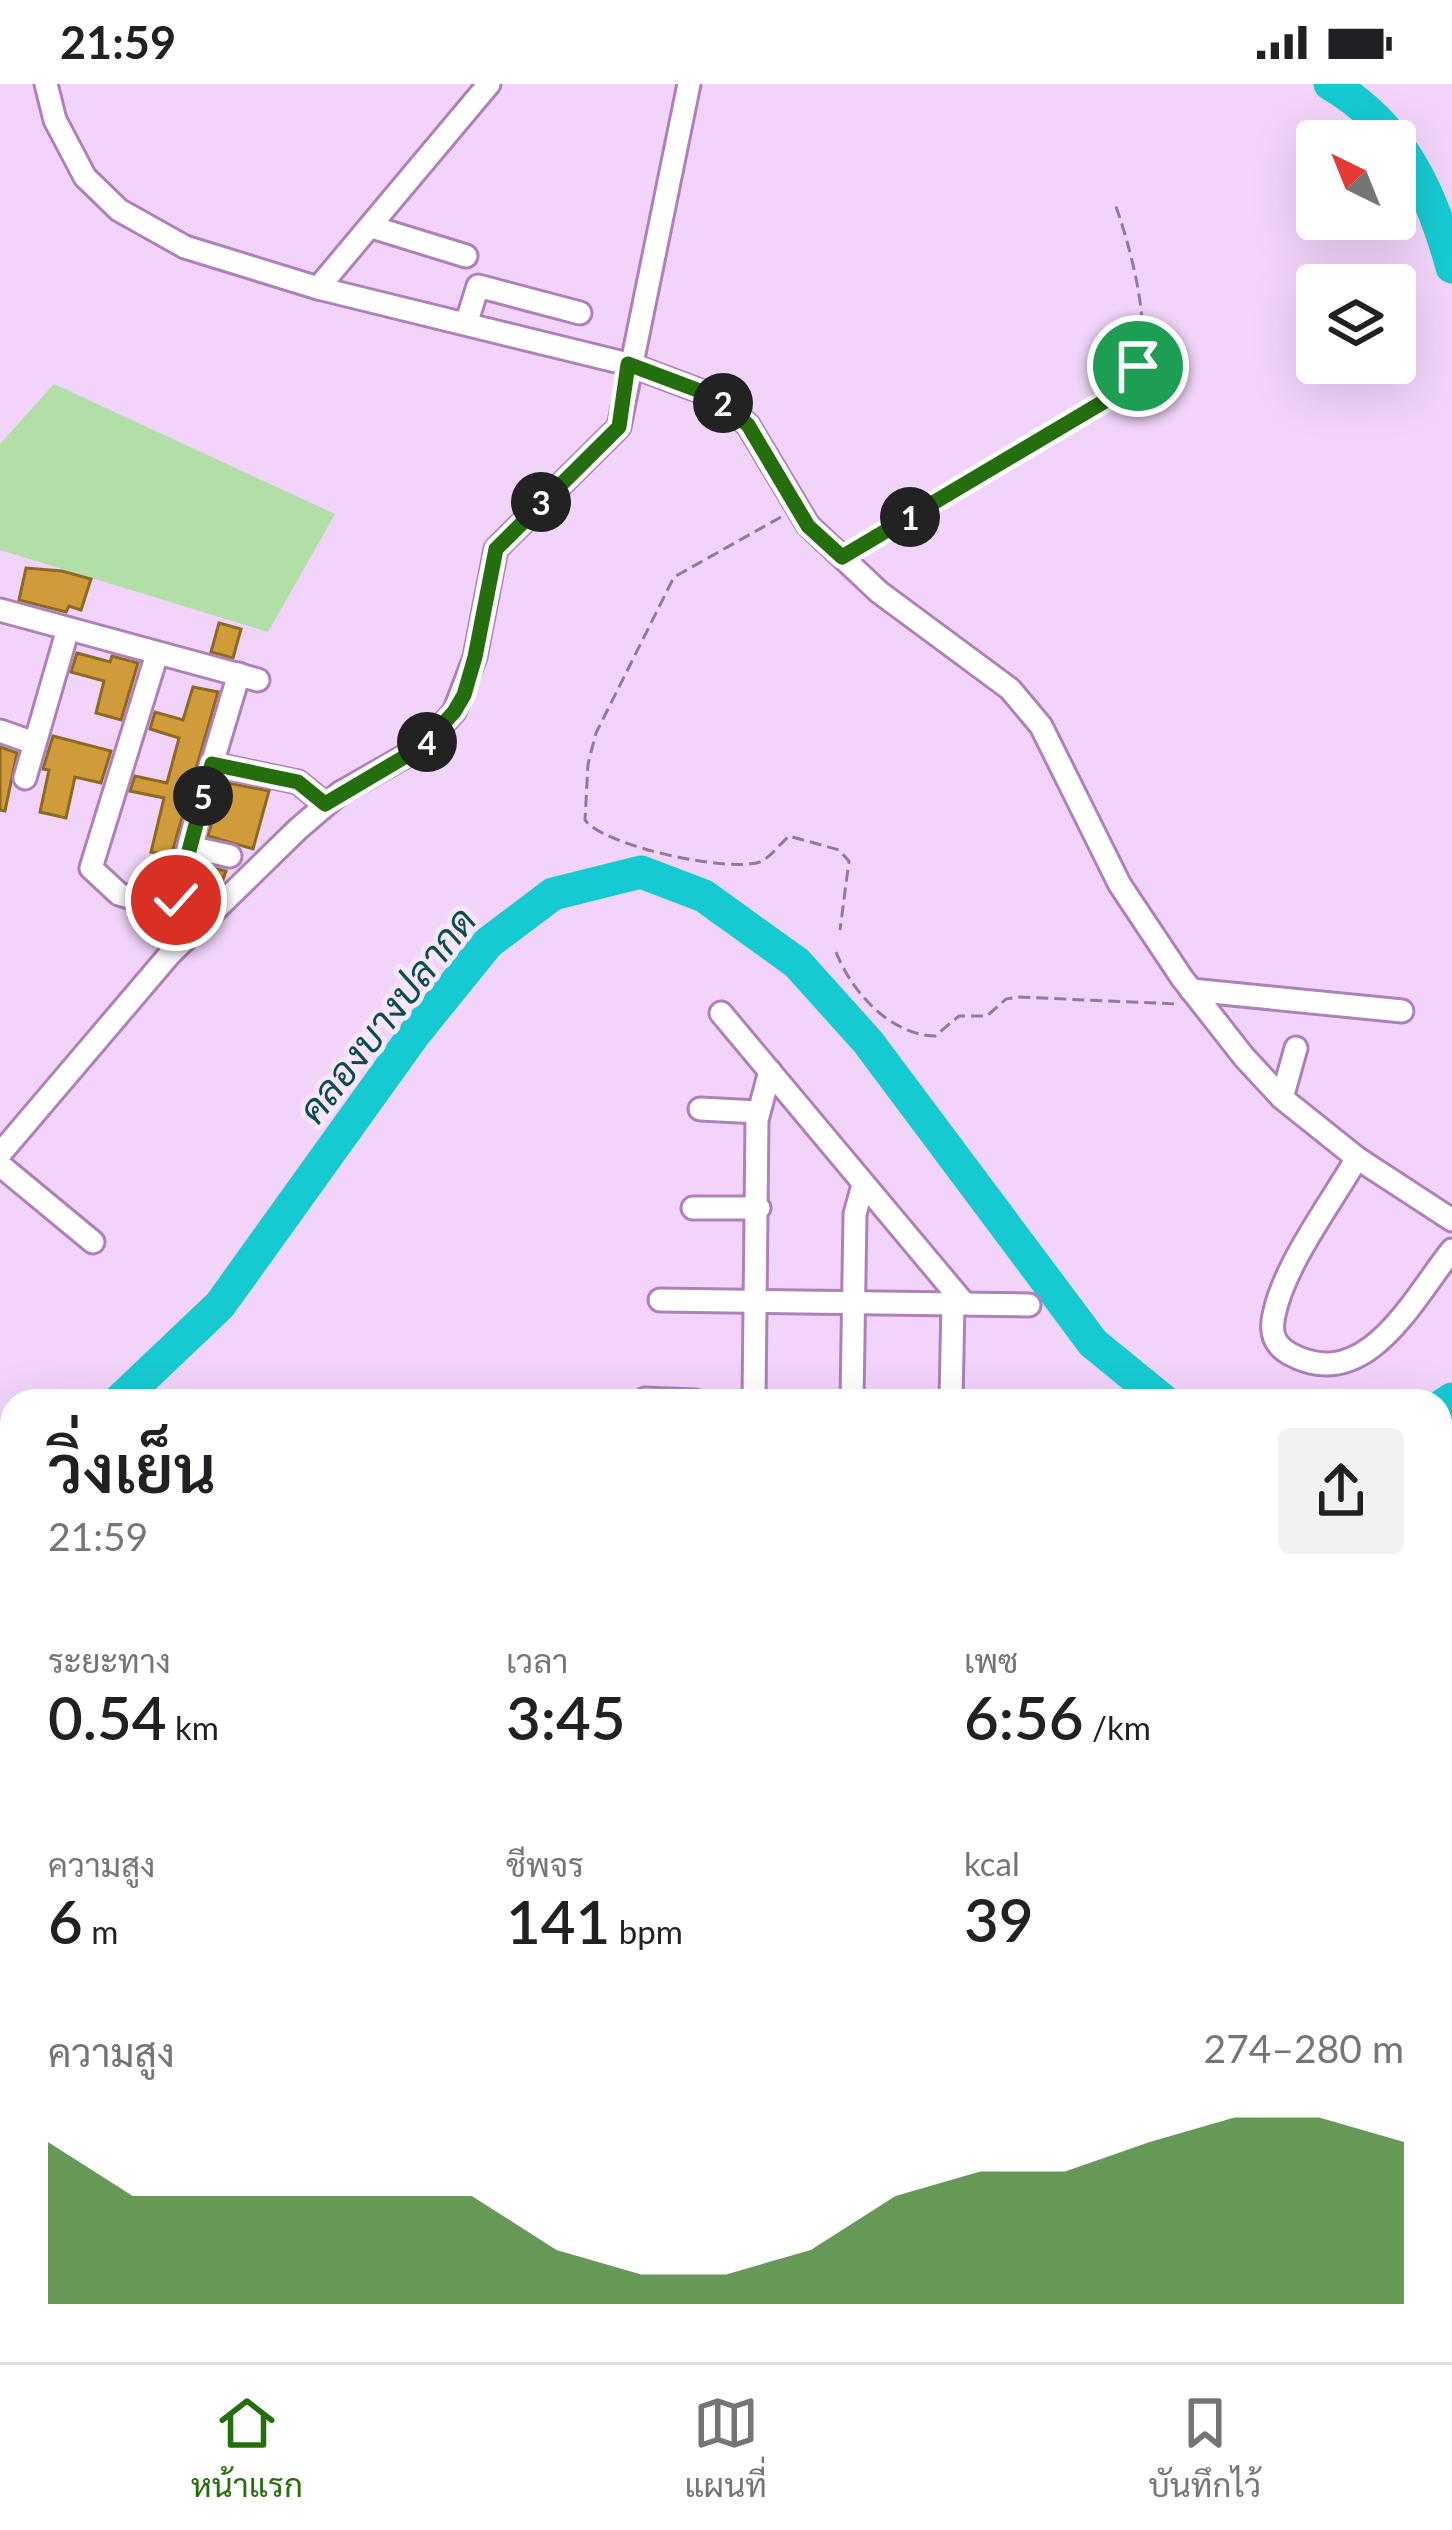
<!DOCTYPE html>
<html lang="th">
<meta charset="utf-8">
<style>
:root{--surface:#fff;--page:#f2f2f2;--text:#202124;--muted:#757577;--line:#e0e0e0;--accent:#256e0e}
body{margin:0;font-family:Lato,Sarabun,sans-serif;background:var(--page);color:var(--text);height:100vh;display:flex;flex-direction:column;font-size:45px;white-space:nowrap}
*{box-sizing:border-box;margin:0}
p{font-size:39px;color:var(--muted)}
.icon{flex:none;width:66px;height:66px;fill:none;stroke:currentColor;stroke-width:2;stroke-linecap:round;stroke-linejoin:round}
.map{position:relative;flex:1;overflow:hidden}
.sheet{position:absolute;left:0px;top:1305px;width:1452px;height:975px;display:flex;flex-direction:column;background:var(--surface);border-radius:36px 36px 0 0;box-shadow:0 12px 48px #0002}
.sheet>*{flex:none}
.needle{width:78px;rotate:317deg}
.tools{position:absolute;left:1296px;top:36px;display:grid;gap:24px}
.tools a{display:grid;place-items:center;width:120px;height:120px;border-radius:12px;background:var(--surface);box-shadow:0 12px 48px #0002;font-size:60px}
.pin{position:absolute;display:grid;place-items:center;width:102px;height:102px;color:#fff;margin:-51px;border:6px solid #fff;border-radius:50%;box-shadow:0 3px 12px #0007}
.km{position:absolute;width:60px;height:60px;margin:-30px;border-radius:50%;background:#222;color:#fff;font-size:33px;line-height:60px;text-align:center}
.round{display:grid;place-items:center;flex:none;width:126px;height:126px;border-radius:12px;background:var(--page)}
.overview{display:flex;align-items:center;justify-content:space-between;height:204px;padding:0 48px}
h1{font-size:66px;font-weight:600;line-height:90px}
.stats{display:grid;grid-template-columns:repeat(3,1fr);gap:18px;height:204px;padding:12px 48px}
.stats div{display:grid;align-content:center}
.stats b{font-size:60px;font-weight:600}
.stats small{font-size:33px;font-weight:400}
.stats p{font-size:33px}
.chart{height:336px;padding:24px 48px}
.chart p{display:flex;justify-content:space-between}
.chart svg{width:100%;height:216px;margin-top:12px;fill:var(--accent);opacity:.7}
.status{display:flex;justify-content:space-between;align-items:center;height:84px;padding:0 60px;background:var(--surface);direction:ltr}
.status svg{height:33px;fill:currentColor}
.tab-bar{display:flex;justify-content:space-around;align-items:center;height:168px;border-top:3px solid var(--line);background:var(--surface);font-size:33px;color:var(--muted)}
.tab-bar a{display:grid;justify-items:center;gap:6px}
.tab-bar .on{color:var(--accent)}
.map>svg:first-child{display:block}
.green{fill:#b2dea8}
.lines{fill:none;stroke-linecap:round;stroke-linejoin:round}
.river{stroke:#16cad2;stroke-width:33}
.building{fill:#d09c3b;stroke:#8f691f;stroke-width:3}
.minor-casing{stroke:#af80bb;stroke-width:27}
.path{stroke:#937a99;stroke-width:3;stroke-dasharray:12 6;stroke-linecap:butt}
.minor{stroke:#fff;stroke-width:21}
.route-casing{stroke:#fff;stroke-width:24}
.route{stroke:#256e0e;stroke-width:15}
.labels{text-anchor:middle;stroke-width:10;stroke-linejoin:round;paint-order:stroke}
.water-label{font-size:39px;font-style:italic;fill:#074e51;stroke:#fae5fe}
</style>
<div class="status"><b>21:59</b><svg viewBox="0 0 49 12"><path d="M0 12V9h3v3zM5 12V6h3v6zM10 12V3h3v9zM15 12V0h3v12zM26 1h20v11H26zM47 4h2v5h-2z"/></svg></div>
<div class="map">
<svg width="1452" height="2278" viewBox="0 0 1452 2278">
<rect width="100%" height="100%" fill="#f2d4fa"/>
<!-- green -->
<path class="green" d="M 54,300 L 335,430 L 268,548 L 0,466 L 0,360 Z"/>
<g class="lines">
<!-- river -->
<g class="river">
<path d="M 1330,0 C 1401,41 1431,107 1452,183"/>
<path d="M 119,1317 L 220,1221 L 416,948 L 488,859 L 553,810 L 641,788 L 704,812 L 797,879 L 868,958 L 1093,1259 L 1164,1317"/>
<path d="M 1440,1323 L 1452,1315"/>
<path d="M 0,1436 L 12,1427"/>
<path d="M 0,1939 L 12,1944"/>
<path d="M 430,2268 L 434,2278"/>
</g>
</g>
<!-- building -->
<g class="building">
<path d="M 26,484 L 62,487 L 91,495 L 81,526 L 69,522 L 66,528 L 19,516 Z"/>
<path d="M 219,539 L 241,545 L 233,574 L 211,568 Z"/>
<path d="M 77,569 L 110,578 L 112,572 L 138,579 L 121,636 L 96,629 L 104,597 L 71,588 Z"/>
<path d="M 193,603 L 218,608 L 171,772 L 151,768 L 164,714 L 130,707 L 135,692 L 167,699 L 179,654 L 150,645 L 155,628 L 183,636 Z"/>
<path d="M 53,652 L 111,667 L 101,699 L 75,693 L 66,734 L 40,728 L 49,686 L 43,685 Z"/>
<path d="M 0,663 L 17,669 L 5,727 L 0,726 Z"/>
<path d="M 223,698 L 269,707 L 253,765 L 208,752 Z"/>
<path d="M 200,781 L 226,787 L 222,798 L 212,796 L 200,819 L 191,817 Z"/>
</g>
<g class="lines">
<defs>
<g id="minor">
<path d="M 46,0 L 55,36 L 85,93 L 119,126 L 185,163 L 318,204 L 628,280 L 716,313 L 748,341 L 808,441 L 879,508 L 1010,605 L 1041,642 L 1120,801 L 1182,894 L 1244,973 L 1282,1014 L 1357,1074 L 1452,1136"/>
<path d="M 372,143 L 466,172"/>
<path d="M 318,204 L 489,0"/>
<path d="M 466,240 L 478,202 L 580,229"/>
<path d="M 0,526 L 258,596"/>
<path d="M 157,570 L 91,784 L 119,810 L 168,825 L 176,816 L 189,763 L 230,772"/>
<path d="M 239,590 L 212,680 L 298,698 L 325,720"/>
<path d="M 0,647 L 34,659"/>
<path d="M 25,694 L 68,545"/>
<path d="M 189,763 L 212,680"/>
<path d="M 1191,906 L 1402,927"/>
<path d="M 721,929 L 963,1218"/>
<path d="M 1282,1014 L 1296,964"/>
<path d="M 700,1025 L 758,1028"/>
<path d="M 0,1070 L 170,870 L 298,745 L 340,709 L 423,662 L 454,628 L 475,573 L 496,465 L 619,343 L 689,0"/>
<path d="M 1357,1074 C 1331,1119 1284,1181 1274,1231 C 1270,1249 1274,1261 1290,1270 C 1366,1311 1412,1216 1452,1166"/>
<path d="M 0,1081 L 93,1158"/>
<path d="M 693,1124 L 759,1124"/>
<path d="M 660,1216 L 1029,1221"/>
<path d="M 645,1315 L 695,1317"/>
<path d="M 754,1317 L 757,1036 L 770,987"/>
<path d="M 852,1317 L 855,1130 L 863,1101"/>
<path d="M 951,1317 L 953,1219"/>
<path d="M 1440,1510 L 1452,1508"/>
<path d="M 1086,2268 L 1087,2269"/>
<path d="M 1043,2278 L 1044,2268"/>
</g>
</defs>
<!-- minor casing -->
<use href="#minor" class="minor-casing"/>
<!-- path -->
<g class="path">
<path d="M 781,433 L 674,493 L 596,649 L 588,680 L 585,736 C 604,762 729,789 760,778 C 771,773 780,760 789,752 L 839,766 L 849,777 L 840,846"/>
<path d="M 859,463 L 1110,314 C 1120,306 1130,298 1136,286 C 1155,248 1128,155 1114,117"/>
<path d="M 836,868 C 852,909 891,951 935,952 L 959,932 L 987,932 L 1006,915 L 1018,913 L 1177,920"/>
</g>
<!-- minor -->
<use href="#minor" class="minor"/>
</g>
<g class="lines">
<defs>
<path id="route" d="M 176,816 L 212,680 L 298,698 L 325,720 L 423,662 L 454,628 L 464,611 L 475,573 L 496,465 L 619,343 L 628,280 L 716,313 L 748,341 L 808,442 L 842,473 L 1110,314 L 1138,282"/>
</defs>
<!-- route casing -->
<use href="#route" class="route-casing"/>
<!-- route -->
<use href="#route" class="route"/>
</g>
<g class="labels">
<!-- water labels -->
<g class="water-label">
<text transform="translate(387 931) rotate(-52)" y="14">คลองบางปลากด</text>
</g>
</g>
</svg>
<div class="tools">
<a><svg class="needle" viewBox="-14 -14 28 28"><path d="M0-13l5 13h-10z" fill="#e53935"/><path d="M0 13l5-13h-10z" fill="#757577"/></svg></a>
<a><svg class="icon" aria-label="layers" viewBox="0 0 24 24"><path d="M12 4l9 5-9 5-9-5zM3 14l9 5 9-5"/></svg></a>
</div>
<div class="pin" style="left:1138px;top:282px;background:#1e9e55"><svg class="icon" aria-label="arrive" viewBox="0 0 24 24"><path d="M6 21V4h12l-3 4 3 4H6"/></svg></div>
<div class="pin" style="left:176px;top:816px;background:#d93025"><svg class="icon" aria-label="check" viewBox="0 0 24 24"><path d="M5 12l5 5 9-10"/></svg></div>
<b class="km" style="left:910px;top:433px">1</b>
<b class="km" style="left:723px;top:319px">2</b>
<b class="km" style="left:541px;top:418px">3</b>
<b class="km" style="left:427px;top:658px">4</b>
<b class="km" style="left:203px;top:712px">5</b>
<section class="sheet">
<div class="overview"><div><h1>วิ่งเย็น</h1><p>21:59</p></div><a class="round"><svg class="icon" aria-label="share" viewBox="0 0 24 24"><path d="M12 15V3M7 8l5-5 5 5M5 13v7h14v-7"/></svg></a></div>
<div class="stats">
<div><p>ระยะทาง</p><b>0.54<small> km</small></b></div>
<div><p>เวลา</p><b>3:45</b></div>
<div><p>เพซ</p><b>6:56<small> /km</small></b></div>
</div>
<div class="stats">
<div><p>ความสูง</p><b>6<small> m</small></b></div>
<div><p>ชีพจร</p><b>141<small> bpm</small></b></div>
<div><p>kcal</p><b>39</b></div>
</div>
<div class="chart"><p><span>ความสูง</span>274–280 m</p>
<svg viewBox="0 0 160 44" preserveAspectRatio="none"><path d="M0 44V11L10 22L20 22L30 22L40 22L50 22L60 33L70 38L80 38L90 33L100 22L110 17L120 17L130 11L140 6L150 6L160 11V44z"/></svg>
</div>
</section>
</div>
<nav class="tab-bar">
<a class="on"><svg class="icon" aria-label="home" viewBox="0 0 24 24"><path d="M3 11l9-7 9 7M6 9v11h12V9"/></svg>หน้าแรก</a>
<a><svg class="icon" aria-label="map" viewBox="0 0 24 24"><path d="M3 6l6-2 6 2 6-2v14l-6 2-6-2-6 2zM9 4v14M15 6v14"/></svg>แผนที่</a>
<a><svg class="icon" aria-label="saved" viewBox="0 0 24 24"><path d="M7 4h10v16l-5-4-5 4z"/></svg>บันทึกไว้</a>
</nav>
